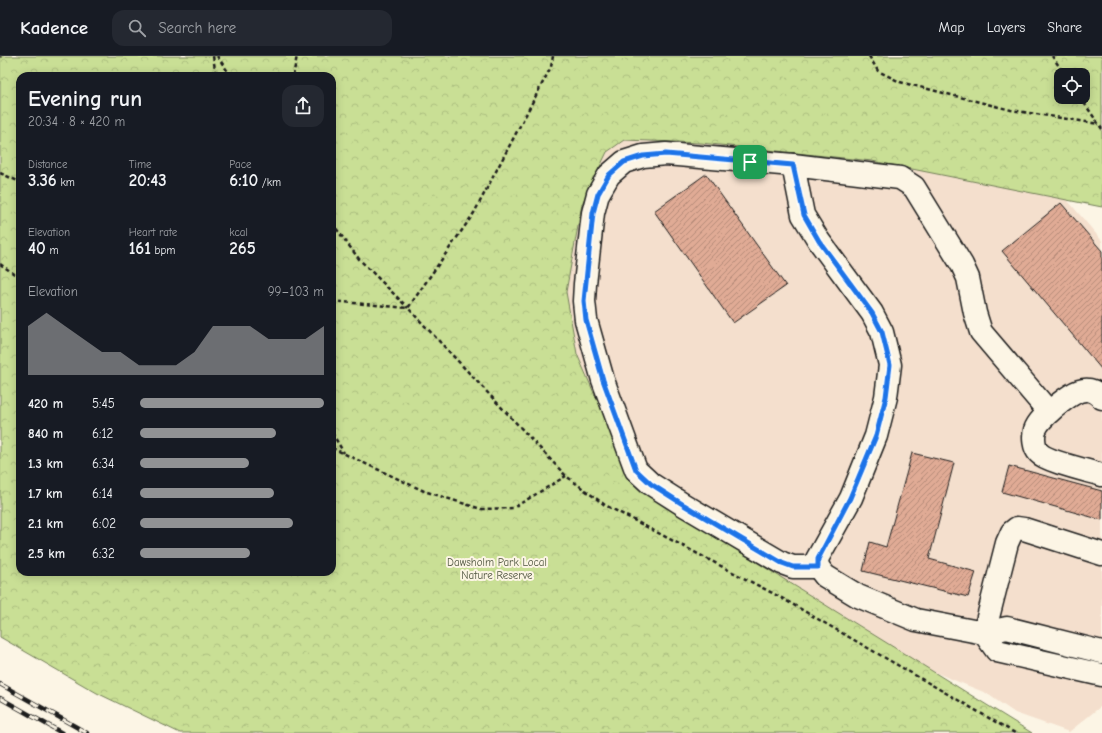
<!DOCTYPE html>
<meta charset="utf-8">
<style>
:root{--surface:#171b24;--page:#242831;--text:#f1f3f6;--muted:#9ea1a6;--line:#363941;--accent:#919294}
body{margin:0;font-family:"Comic Neue",sans-serif;background:var(--page);color:var(--text);height:100vh;display:flex;flex-direction:column;font-size:15px;white-space:nowrap}
*{box-sizing:border-box;margin:0}
p{font-size:13px;color:var(--muted)}
.icon{flex:none;width:22px;height:22px;fill:none;stroke:currentColor;stroke-width:2;stroke-linecap:round;stroke-linejoin:round}
.map{position:relative;flex:1;overflow:hidden}
.drawer{position:absolute;left:16px;top:16px;width:320px;height:504px;display:flex;flex-direction:column;background:var(--surface);border-radius:12px;box-shadow:0 2px 10px #0003}
.drawer>*{flex:none}
.controls{position:absolute;left:1054px;top:12px;display:grid;gap:8px}
.controls a{display:grid;place-items:center;width:36px;height:36px;border-radius:8px;background:var(--surface);box-shadow:0 2px 10px #0003;font-size:20px}
.pin{position:absolute;display:grid;place-items:center;width:34px;height:34px;color:#fff;margin:-17px;border-radius:8px;box-shadow:0 2px 6px #0006}
.round{display:grid;place-items:center;flex:none;width:42px;height:42px;border-radius:12px;background:var(--page)}
.head{display:flex;align-items:center;justify-content:space-between;height:68px;padding:0 12px}
h1{font-size:22px;font-weight:700;line-height:30px}
.stats{display:grid;grid-template-columns:repeat(3,1fr);gap:6px;height:68px;padding:4px 12px}
.stats div{display:grid;align-content:center}
.stats b{font-size:17px;font-weight:700}
.stats small{font-size:11px;font-weight:400}
.stats p{font-size:11px}
.chart{height:112px;padding:8px 12px}
.chart p{display:flex;justify-content:space-between}
.chart svg{width:100%;height:72px;margin-top:4px;fill:var(--accent);opacity:.7}
ul{padding:0 12px;list-style:none;font-size:13px}
li{display:grid;grid-template-columns:64px 48px 1fr;align-items:center;height:30px}
li i{height:10px;border-radius:5px;background:var(--accent)}
header{display:flex;align-items:center;gap:24px;box-sizing:border-box;height:56px;padding:0 20px;background:var(--surface);border-bottom:1px solid var(--line)}
header strong{font-size:19px}
nav{display:flex;gap:22px;margin-inline-start:auto;font-size:14px}
.search{width:280px;height:36px;background:var(--page);display:flex;align-items:center;gap:10px;box-sizing:border-box;padding:0 14px;border-radius:12px;color:var(--muted);font-size:15px}
.map>svg:first-child{display:block}
.built{fill:#f4dfcd}
.park{fill:url(#park-crowns);stroke:#727e58;fill-rule:evenodd}
.building{fill:url(#building-hatch);stroke:#1c1c1c}
.lines{fill:none;stroke-linecap:round;stroke-linejoin:round}
.minor-casing{stroke:#1c1c1c;stroke-width:25}
.path{stroke:#1c1c1c;stroke-width:2.5;stroke-dasharray:4 3;stroke-linecap:butt}
.minor{stroke:#fcf5e5;stroke-width:22}
.rail-casing{stroke:#1c1c1c;stroke-width:4.5}
.rail{stroke:#fcf5e5;stroke-width:3;stroke-dasharray:9;stroke-linecap:butt}
.route-casing{stroke:#fff;stroke-width:8}
.route{stroke:#1a73e8;stroke-width:5}
.labels{text-anchor:middle;stroke-width:4;stroke-linejoin:round;paint-order:stroke}
.park-label{font-size:11px;fill:#505640;stroke:#fcf5e5}
</style>
<header>
<strong>Kadence</strong>
<div class="search"><svg class="icon" aria-label="search" viewBox="0 0 24 24"><circle cx="10" cy="10" r="6"/><path d="M15 15l6 6"/></svg>Search here</div>
<nav><a>Map</a><a>Layers</a><a>Share</a></nav>
</header>
<div class="map">
<svg width="1102" height="677" viewBox="0 0 1102 677">
<defs>
<pattern id="park-crowns" width="20" height="18" patternUnits="userSpaceOnUse"><rect width="20" height="18" fill="#c9df95"/><path d="M2 6a3 3 0 1 1 6 0M12 15a3 3 0 1 1 6 0" fill="none" stroke="#acbf80"/></pattern>
<pattern id="building-hatch" width="6" height="6" patternUnits="userSpaceOnUse"><rect width="6" height="6" fill="#e0ab95"/><path d="M-1 1l2-2M0 6l6-6M5 7l2-2" fill="none" stroke="#b58a79"/></pattern>
</defs>
<rect width="100%" height="100%" fill="#fcf5e5"/>
<filter id="ink" filterUnits="userSpaceOnUse"><feTurbulence type="fractalNoise" baseFrequency=".025" numOctaves="2"/><feDisplacementMap in="SourceGraphic" scale="8" xChannelSelector="R" yChannelSelector="G"/><feConvolveMatrix kernelMatrix="1 2 1 2 8 2 1 2 1" color-interpolation-filters="sRGB"/></filter>
<g filter="url(#ink)">
<!-- built -->
<path class="built" d="M 633,77 L 764,80 L 1058,133 L 1102,185 L 1102,651 L 1100,651 L 1069,676 L 1015,657 L 986,637 L 902,603 L 635,440 L 607,399 L 561,255 L 578,151 L 594,105 Z"/>
<!-- park -->
<path class="park" d="M 0,0 L 1102,0 L 1102,151 L 872,105 L 701,87 L 624,84 L 607,96 L 582,148 L 566,236 L 577,298 L 597,344 L 653,442 L 1032,677 L 180,677 L 97,637 L 0,581 ZM 1061,19 L 1083,19 L 1083,41 L 1061,41 ZM 20,20 L 332,20 L 332,516 L 20,516 Z"/>
<!-- building -->
<g class="building">
<path d="M 706,118 L 786,230 L 733,267 L 654,155 Z"/>
<path d="M 1061,147 L 1102,195 L 1102,314 L 1002,195 Z"/>
<path d="M 912,397 L 954,407 L 929,503 L 976,516 L 968,541 L 863,515 L 870,486 L 886,491 Z"/>
<path d="M 1009,410 L 1102,435 L 1102,464 L 1002,436 Z"/>
</g>
<g class="lines">
<defs>
<g id="minor">
<path d="M 793,109 L 803,159 L 819,185 L 872,257 L 882,276 L 890,309 L 886,341 L 876,380 L 851,442 L 817,503 L 818,511 L 825,520 L 858,540 L 916,564 L 984,577 L 1007,572 L 1102,596"/>
<path d="M 1102,342 C 1086,324 1069,340 1055,351 C 1048,357 1038,365 1035,374 C 1033,381 1034,392 1039,397 C 1046,405 1089,415 1102,419"/>
<path d="M 818,511 L 793,511 L 782,507 L 684,449 L 651,428 L 636,414 L 603,324 L 586,264 L 584,245 L 585,228 L 593,157 L 598,138 L 609,119 L 624,106 L 643,100 L 666,98 L 793,109 L 900,122 L 914,131 L 962,209 L 968,222 L 975,257 L 981,276 L 1049,356"/>
<path d="M 984,577 L 1007,487 L 1012,476 L 1017,472 L 1024,473 L 1102,498"/>
<path d="M 984,577 L 997,595 L 1102,619"/>
</g>
</defs>
<!-- minor casing -->
<use href="#minor" class="minor-casing"/>
<!-- path -->
<g class="path">
<path d="M 213,0 L 216,20"/>
<path d="M 217,0 L 231,20"/>
<path d="M 553,0 L 551,11 L 474,157 L 408,252 L 566,420 L 605,449 L 778,540 L 1015,677"/>
<path d="M 869,0 L 878,15 L 900,26 L 1011,54 L 1099,68"/>
<path d="M 1052,0 L 1065,19"/>
<path d="M 0,1 L 1,0"/>
<path d="M 293,20 L 297,0"/>
<path d="M 1080,41 L 1102,73"/>
<path d="M 0,117 L 20,126"/>
<path d="M 332,167 L 359,203 L 408,252"/>
<path d="M 0,208 L 20,222"/>
<path d="M 332,245 L 408,252"/>
<path d="M 332,377 L 344,397"/>
<path d="M 332,392 L 424,435 L 481,453 L 513,452 L 566,420"/>
</g>
<!-- minor -->
<use href="#minor" class="minor"/>
<defs>
<g id="rail">
<path d="M 0,628 L 87,677"/>
<path d="M 0,642 L 62,677"/>
</g>
</defs>
<!-- rail casing -->
<use href="#rail" class="rail-casing"/>
<!-- rail -->
<use href="#rail" class="rail"/>
</g>
</g>
<g class="lines" filter="url(#ink)">
<defs>
<path id="route" d="M 666,98 L 793,109 L 804,159 L 819,185 L 872,257 L 882,276 L 890,309 L 886,341 L 876,380 L 850,442 L 818,503 L 818,511 L 793,511 L 782,507 L 684,449 L 651,428 L 636,414 L 603,324 L 586,264 L 584,245 L 593,157 L 598,138 L 609,119 L 624,106 L 643,100 Z"/>
</defs>
<!-- route casing -->
<use href="#route" class="route-casing"/>
<!-- route -->
<use href="#route" class="route"/>
</g>
<g class="labels">
<!-- park labels -->
<g class="park-label">
<text x="497" y="510">Dawsholm Park Local<tspan x="497" dy="13">Nature Reserve</tspan></text>
</g>
</g>
</svg>
<div class="controls">
<a><svg class="icon" aria-label="locate" viewBox="0 0 24 24"><circle cx="12" cy="12" r="6"/><path d="M12 2v4M12 18v4M2 12h4M18 12h4"/></svg></a>
</div>
<div class="pin" style="left:750px;top:106px;background:#1e9e55"><svg class="icon" aria-label="arrive" viewBox="0 0 24 24"><path d="M6 21V4h12l-3 4 3 4H6"/></svg></div>
<section class="drawer">
<div class="head"><div><h1>Evening run</h1><p>20:34 · 8 × 420 m</p></div><a class="round"><svg class="icon" aria-label="share" viewBox="0 0 24 24"><path d="M12 15V3M7 8l5-5 5 5M5 13v7h14v-7"/></svg></a></div>
<div class="stats">
<div><p>Distance</p><b>3.36<small> km</small></b></div>
<div><p>Time</p><b>20:43</b></div>
<div><p>Pace</p><b>6:10<small> /km</small></b></div>
</div>
<div class="stats">
<div><p>Elevation</p><b>40<small> m</small></b></div>
<div><p>Heart rate</p><b>161<small> bpm</small></b></div>
<div><p>kcal</p><b>265</b></div>
</div>
<div class="chart"><p><span>Elevation</span>99–103 m</p>
<svg viewBox="0 0 160 44" preserveAspectRatio="none"><path d="M0 44V14L10 6L20 14L30 22L40 30L50 30L60 38L70 38L80 38L90 30L100 14L110 14L120 14L130 22L140 22L150 22L160 14V44z"/></svg>
</div>
<ul>
<li><b>420 m</b>5:45<i style="width:100%"></i></li>
<li><b>840 m</b>6:12<i style="width:74%"></i></li>
<li><b>1.3 km</b>6:34<i style="width:59%"></i></li>
<li><b>1.7 km</b>6:14<i style="width:73%"></i></li>
<li><b>2.1 km</b>6:02<i style="width:83%"></i></li>
<li><b>2.5 km</b>6:32<i style="width:60%"></i></li>
</ul>
</section>
</div>
